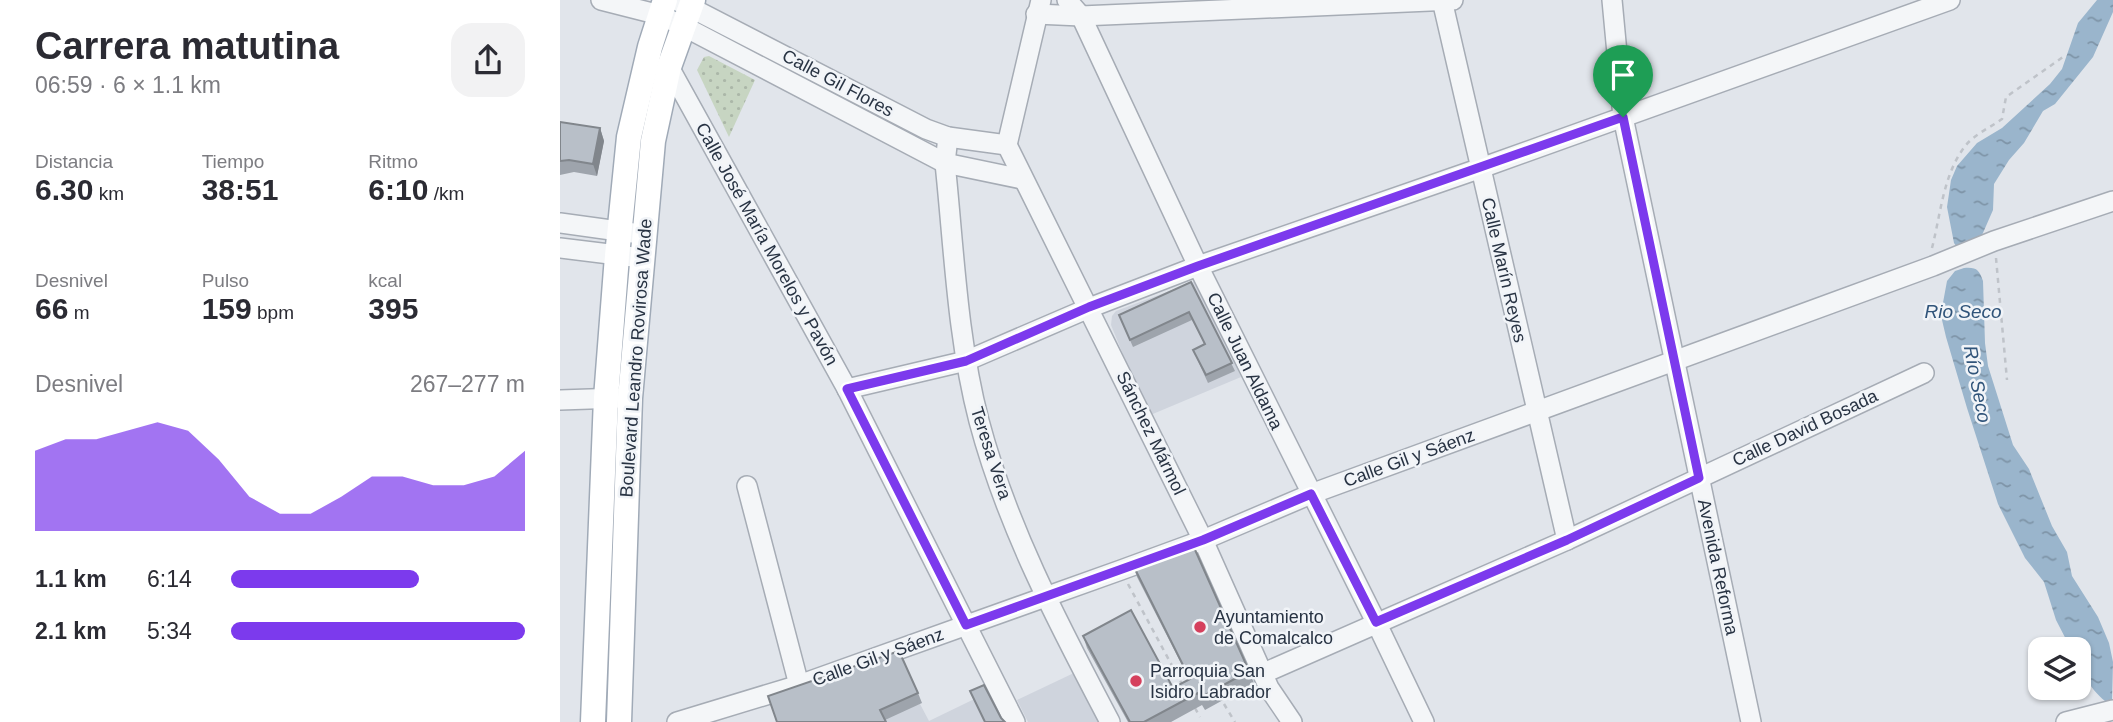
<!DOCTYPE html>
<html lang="es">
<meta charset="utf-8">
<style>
:root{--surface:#fff;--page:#f2f2f3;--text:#2b2b33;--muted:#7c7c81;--accent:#7c3aed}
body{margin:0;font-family:Arial,sans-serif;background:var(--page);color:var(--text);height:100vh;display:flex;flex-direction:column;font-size:26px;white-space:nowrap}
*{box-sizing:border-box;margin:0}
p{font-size:23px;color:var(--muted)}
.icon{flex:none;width:38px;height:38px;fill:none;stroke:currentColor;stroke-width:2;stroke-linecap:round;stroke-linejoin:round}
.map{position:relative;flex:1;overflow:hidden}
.sheet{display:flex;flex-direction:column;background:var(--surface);width:560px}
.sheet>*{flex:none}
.buttons{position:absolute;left:1468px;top:637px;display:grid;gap:14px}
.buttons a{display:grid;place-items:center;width:63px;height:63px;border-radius:14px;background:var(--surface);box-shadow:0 2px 5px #0004;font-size:35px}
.pin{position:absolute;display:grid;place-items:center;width:60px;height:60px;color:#fff;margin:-72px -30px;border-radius:50% 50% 50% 0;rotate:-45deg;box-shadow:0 0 7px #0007}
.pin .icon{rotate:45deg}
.round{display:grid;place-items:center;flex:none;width:74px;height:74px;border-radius:21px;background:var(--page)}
.headline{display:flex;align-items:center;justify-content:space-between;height:119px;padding:0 35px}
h1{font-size:38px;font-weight:600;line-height:52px}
.metrics{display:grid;grid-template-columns:repeat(3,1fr);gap:10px;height:119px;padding:7px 35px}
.metrics div{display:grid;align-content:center}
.metrics b{font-size:30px;font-weight:600}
.metrics small{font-size:19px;font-weight:400}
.metrics p{font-size:19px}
.chart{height:196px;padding:14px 35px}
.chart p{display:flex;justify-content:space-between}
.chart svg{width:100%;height:126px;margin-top:7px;fill:var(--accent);opacity:.7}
ul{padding:0 35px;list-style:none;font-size:23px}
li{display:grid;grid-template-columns:112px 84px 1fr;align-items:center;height:52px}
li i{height:18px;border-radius:9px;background:var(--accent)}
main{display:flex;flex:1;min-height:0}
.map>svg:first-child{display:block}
.built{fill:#cfd4dd}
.park{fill:url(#park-dots)}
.water{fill:url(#water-ripples)}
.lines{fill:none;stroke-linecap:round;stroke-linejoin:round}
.minor-casing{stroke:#a6acb5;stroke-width:22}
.major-casing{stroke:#a0aab7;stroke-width:27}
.path{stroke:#bfc3c9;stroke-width:2.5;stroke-dasharray:5 5;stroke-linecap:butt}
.minor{stroke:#f4f6f8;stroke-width:19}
.major{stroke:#fff;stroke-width:24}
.wall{fill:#9ea4ac}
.shaded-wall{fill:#81868c}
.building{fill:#b8bfc8;stroke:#81868c;stroke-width:2}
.route-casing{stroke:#fff;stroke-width:14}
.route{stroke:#7c3aed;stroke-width:9}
.poi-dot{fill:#d5405d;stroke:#f1f4f8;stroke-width:2.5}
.labels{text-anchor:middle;stroke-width:5;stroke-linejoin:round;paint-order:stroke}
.street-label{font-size:18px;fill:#283343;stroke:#f1f4f8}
.poi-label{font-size:18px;fill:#283343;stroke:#f1f4f8;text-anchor:start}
.water-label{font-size:19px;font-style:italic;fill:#30547a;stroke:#f1f4f8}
</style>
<main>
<section class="sheet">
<div class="headline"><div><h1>Carrera matutina</h1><p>06:59 · 6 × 1.1 km</p></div><a class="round"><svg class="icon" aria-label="share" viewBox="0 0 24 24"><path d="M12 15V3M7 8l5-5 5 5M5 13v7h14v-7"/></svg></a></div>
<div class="metrics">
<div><p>Distancia</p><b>6.30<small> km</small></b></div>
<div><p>Tiempo</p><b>38:51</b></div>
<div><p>Ritmo</p><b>6:10<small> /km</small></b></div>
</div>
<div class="metrics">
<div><p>Desnivel</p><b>66<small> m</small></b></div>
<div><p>Pulso</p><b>159<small> bpm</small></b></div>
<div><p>kcal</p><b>395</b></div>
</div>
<div class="chart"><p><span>Desnivel</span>267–277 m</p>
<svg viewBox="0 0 160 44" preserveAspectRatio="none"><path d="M0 44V16L10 12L20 12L30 9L40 6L50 9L60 19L70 32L80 38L90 38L100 32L110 25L120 25L130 28L140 28L150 25L160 16V44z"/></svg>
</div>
<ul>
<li><b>1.1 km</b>6:14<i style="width:64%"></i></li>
<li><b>2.1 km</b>5:34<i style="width:100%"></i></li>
</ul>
</section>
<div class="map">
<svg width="1553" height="722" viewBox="0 0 1553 722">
<defs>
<pattern id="park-dots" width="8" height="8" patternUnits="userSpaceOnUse" patternTransform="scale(1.75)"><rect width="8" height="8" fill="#c7d5c2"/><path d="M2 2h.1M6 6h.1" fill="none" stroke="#abb7a8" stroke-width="1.8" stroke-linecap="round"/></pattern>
<pattern id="water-ripples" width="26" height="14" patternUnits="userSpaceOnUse" patternTransform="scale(1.75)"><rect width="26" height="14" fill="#9ab5cc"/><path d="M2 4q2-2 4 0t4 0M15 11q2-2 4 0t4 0" fill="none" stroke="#7e94a7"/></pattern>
</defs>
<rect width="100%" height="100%" fill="#e1e5eb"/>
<!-- built -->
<g class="built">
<path d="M 636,281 L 641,282 L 681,377 L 588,416 L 551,325 L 552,316 L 556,311 Z"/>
<path d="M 516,672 L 541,722 L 468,722 L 457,700 Z"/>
<path d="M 435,689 L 451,722 L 217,722 L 360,704 L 369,721 Z"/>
</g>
<!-- park -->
<path class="park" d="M 149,56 L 195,80 L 169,137 L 137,70 L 144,57 Z"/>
<!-- water -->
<g class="water">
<path d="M 1537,0 L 1553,0 L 1553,12 L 1533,57 L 1495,104 L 1483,111 L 1464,143 L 1449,160 L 1434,184 L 1433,210 L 1419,242 L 1399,250 L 1394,243 L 1387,207 L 1391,180 L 1397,166 L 1417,143 L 1442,128 L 1490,84 L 1502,69 L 1518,23 Z"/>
<path d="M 1404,268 C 1417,267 1419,270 1423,281 L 1425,343 L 1428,366 L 1453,445 L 1469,469 L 1492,526 L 1507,552 L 1512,576 L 1538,617 L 1549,643 L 1553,662 L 1552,701 L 1545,701 C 1529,688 1519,669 1519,649 L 1511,649 L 1496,620 L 1484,582 L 1465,558 L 1438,504 L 1407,408 L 1386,337 L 1382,320 L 1382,308 L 1387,281 L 1395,271 Z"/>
</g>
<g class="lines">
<defs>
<g id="minor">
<path d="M 41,0 L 100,15 L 123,26 L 385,163 L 462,179"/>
<path d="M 116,0 L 366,129 L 388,137 L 447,145"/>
<path d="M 507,0 L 521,16 L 638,266 L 816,622 L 864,722"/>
<path d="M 882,0 L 1007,540"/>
<path d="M 1052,0 L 1063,117 L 1191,722"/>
<path d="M 476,14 L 521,16 L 893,0"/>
<path d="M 109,67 L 287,389 L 455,722"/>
<path d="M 388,137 L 385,163 C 394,248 397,337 419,421 C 447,527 499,625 550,722"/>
<path d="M 447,145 L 643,540 L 709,688 L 732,722"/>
<path d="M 447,145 L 481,0"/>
<path d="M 0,223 L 73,233"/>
<path d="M 0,248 L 82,258"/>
<path d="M 287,389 L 406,361 L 529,308 L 638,266 L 921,168 L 1390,0"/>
<path d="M 0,400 L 59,398"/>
<path d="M 187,486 L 239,685"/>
<path d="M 704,673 L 1007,540 L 1364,373"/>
<path d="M 117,722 L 239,685 L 561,570 L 643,540 L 751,494 L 1373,266 L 1434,241 L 1553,201"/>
<path d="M 1506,722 L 1553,710"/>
</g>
<g id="major">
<path d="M 33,722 L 46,398 L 57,256 L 69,137 L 90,47 L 105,0"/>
<path d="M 59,722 L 70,398 L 93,141 L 109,67 L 133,0"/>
</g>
</defs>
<!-- minor casing -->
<use href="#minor" class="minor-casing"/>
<!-- major casing -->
<use href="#major" class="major-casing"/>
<!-- path -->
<g class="path">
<path d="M 1372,248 C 1381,213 1383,174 1406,145 C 1415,134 1431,127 1442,119 L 1446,97 L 1503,57"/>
<path d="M 1436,258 L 1447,380"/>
<path d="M 568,584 L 623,686"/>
<path d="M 664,704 L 675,722"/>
<path d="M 635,708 L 640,717"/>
</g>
<!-- minor -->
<use href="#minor" class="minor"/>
<!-- major -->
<use href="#major" class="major"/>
</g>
<!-- wall -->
<g class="wall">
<path d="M 0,122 L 40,128 L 44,141 L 37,176 L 14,172 L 0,175 Z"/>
<path d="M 631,282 L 675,371 L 648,383 L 633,350 L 645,345 L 632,320 L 573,347 L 559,315 Z"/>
<path d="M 573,565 L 689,671 L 694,683 L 645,710 L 642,705 L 611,722 L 568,722 L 527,648 L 523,636 L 613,688 L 629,679 L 577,577 Z"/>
<path d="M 358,693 L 362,703 L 325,720 L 217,722 Z"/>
</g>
<!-- shaded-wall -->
<path class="shaded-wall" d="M 40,128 L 44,141 L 37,176 L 33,164 Z"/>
<!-- building -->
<g class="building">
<path d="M 0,122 L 40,128 L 33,164 L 9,160 L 0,161 Z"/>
<path d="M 631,282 L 672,363 L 646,375 L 633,350 L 645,344 L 629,312 L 570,340 L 559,315 Z"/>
<path d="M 632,543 L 689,671 L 640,698 L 638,693 L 584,722 L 570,722 L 523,636 L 571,610 L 613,688 L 630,679 L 573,565 Z"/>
<path d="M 339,651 L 358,693 L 320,710 L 326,722 L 217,722 L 208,696 Z"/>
<path d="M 424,685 L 441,718 L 445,722 L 425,722 L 410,691 Z"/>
</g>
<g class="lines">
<defs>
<path id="route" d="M 1063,117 L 1139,478 L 1007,540 L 816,622 L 751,494 L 643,540 L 406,625 L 287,389 L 406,361 L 529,307 L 638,266 Z"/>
</defs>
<!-- route casing -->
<use href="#route" class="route-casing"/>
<!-- route -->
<use href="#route" class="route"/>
</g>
<!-- markers -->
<g class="poi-dot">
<circle cx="640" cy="627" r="7"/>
<circle cx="576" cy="681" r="7"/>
</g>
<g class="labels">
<!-- street labels -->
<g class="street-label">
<text transform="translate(278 83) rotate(28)" y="6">Calle Gil Flores</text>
<text transform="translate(207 244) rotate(61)" y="6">Calle José María Morelos y Pavón</text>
<text transform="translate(944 270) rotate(77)" y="6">Calle Marín Reyes</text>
<text transform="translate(76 358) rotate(-86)" y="6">Boulevard Leandro Rovirosa Wade</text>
<text transform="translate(685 361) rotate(64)" y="6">Calle Juan Aldama</text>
<text transform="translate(1245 428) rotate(-25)" y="6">Calle David Bosada</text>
<text transform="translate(591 433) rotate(64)" y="6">Sánchez Mármol</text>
<text transform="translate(431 453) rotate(72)" y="6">Teresa Vera</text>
<text transform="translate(849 458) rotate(-20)" y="6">Calle Gil y Sáenz</text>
<text transform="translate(1158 567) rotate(78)" y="6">Avenida Reforma</text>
<text transform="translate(318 657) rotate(-20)" y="6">Calle Gil y Sáenz</text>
</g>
<!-- poi labels -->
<g class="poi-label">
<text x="654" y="623">Ayuntamiento<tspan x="654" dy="21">de Comalcalco</tspan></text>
<text x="590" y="677">Parroquia San<tspan x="590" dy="21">Isidro Labrador</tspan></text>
</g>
<!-- water labels -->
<g class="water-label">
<text x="1403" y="318">Rio Seco</text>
<text transform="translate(1418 384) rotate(79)" y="7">Río Seco</text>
</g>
</g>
</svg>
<div class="buttons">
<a><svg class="icon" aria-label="layers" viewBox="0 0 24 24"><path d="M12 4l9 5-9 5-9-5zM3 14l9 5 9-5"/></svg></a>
</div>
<div class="pin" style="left:1063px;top:117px;background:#1e9e55"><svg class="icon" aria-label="arrive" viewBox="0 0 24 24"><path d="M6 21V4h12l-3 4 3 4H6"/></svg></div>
</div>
</main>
